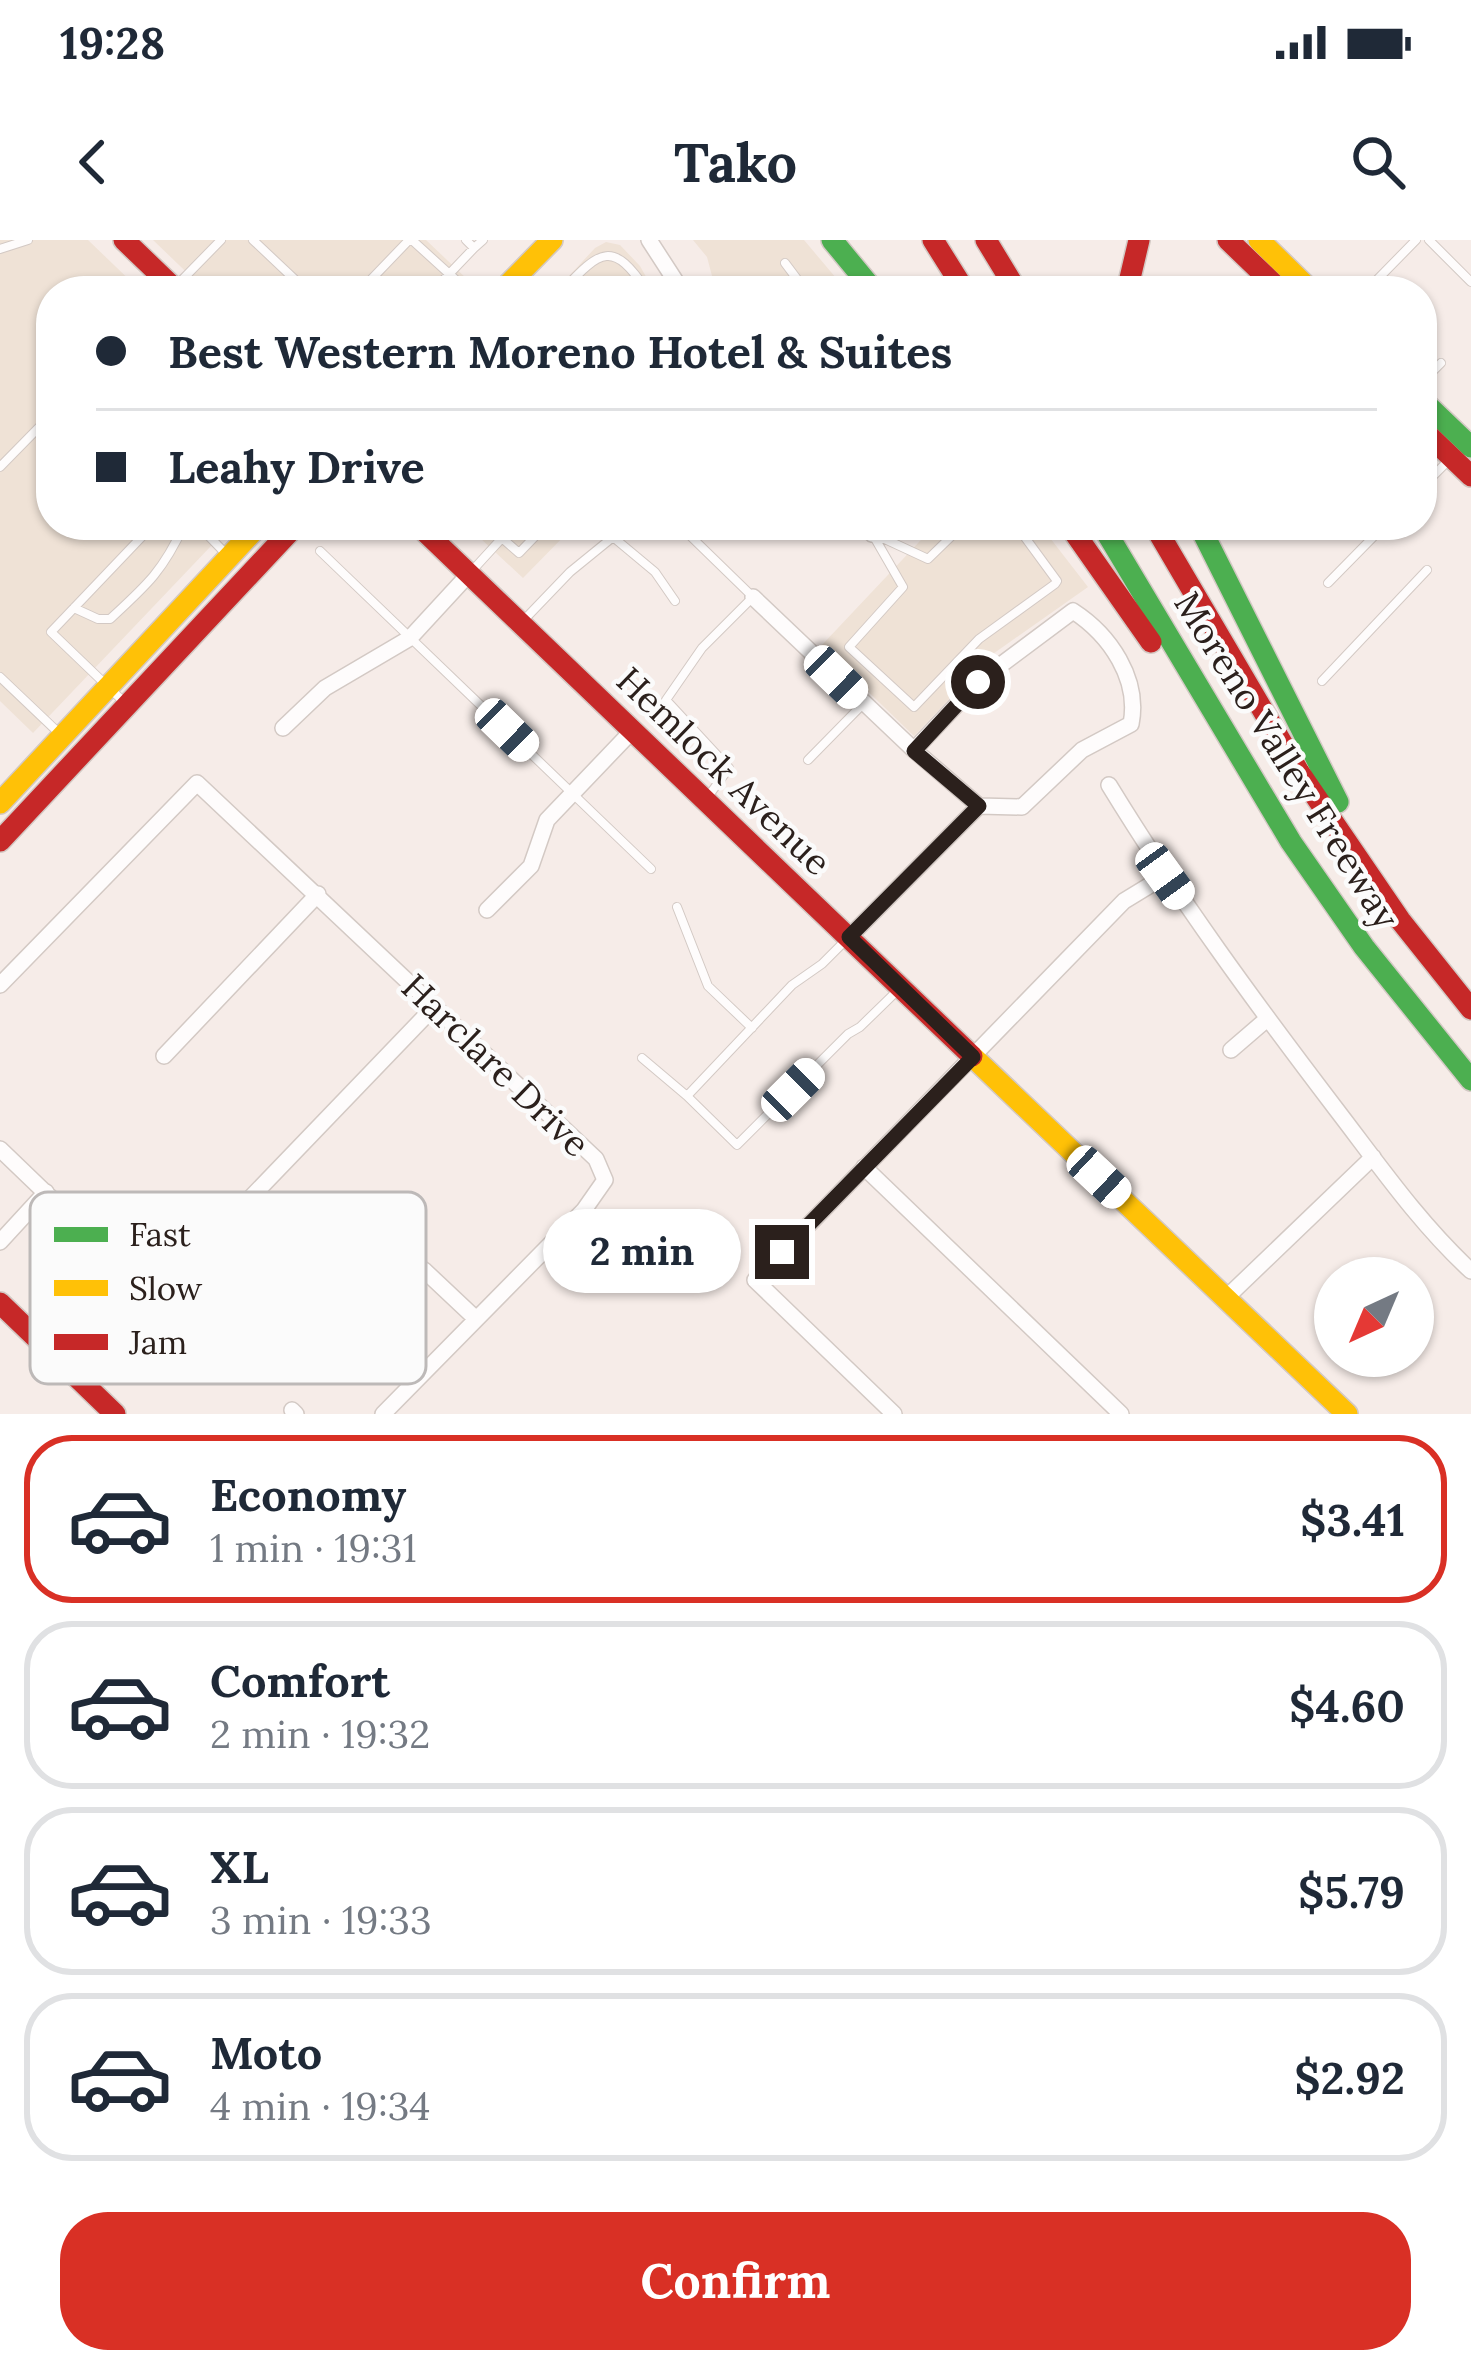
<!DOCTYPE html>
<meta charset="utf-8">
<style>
body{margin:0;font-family:Lora,serif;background:#f2f2f3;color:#1f2937;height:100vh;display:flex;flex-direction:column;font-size:45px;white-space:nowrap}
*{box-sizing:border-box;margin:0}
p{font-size:39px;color:#747a83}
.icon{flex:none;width:66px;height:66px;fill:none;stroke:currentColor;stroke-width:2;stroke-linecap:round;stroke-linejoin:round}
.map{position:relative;height:1174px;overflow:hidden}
.drawer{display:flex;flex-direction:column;background:#fff;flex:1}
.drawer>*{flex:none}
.top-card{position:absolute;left:36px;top:36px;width:1401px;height:264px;border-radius:48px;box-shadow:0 3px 9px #0004;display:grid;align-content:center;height:264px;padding:0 60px;background:#fff}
.needle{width:78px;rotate:224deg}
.buttons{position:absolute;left:1314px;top:1017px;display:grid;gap:24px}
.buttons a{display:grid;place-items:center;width:120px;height:120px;border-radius:50%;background:#fff;box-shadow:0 3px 9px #0004;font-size:60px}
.end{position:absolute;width:54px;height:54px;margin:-27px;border:15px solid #2b201c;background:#fff;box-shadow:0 0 0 6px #fff}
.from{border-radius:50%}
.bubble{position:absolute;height:84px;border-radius:42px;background:#fff;box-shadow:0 3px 9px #0004;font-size:39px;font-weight:700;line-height:84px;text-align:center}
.car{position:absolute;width:36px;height:72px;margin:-36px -18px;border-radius:15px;box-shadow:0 0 9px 3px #0007;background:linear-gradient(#fff 24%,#345 0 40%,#fff 0 76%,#345 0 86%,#fff 0)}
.top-card b{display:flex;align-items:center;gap:42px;height:114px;font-size:45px}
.top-card b+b{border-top:3px solid #e0e1e3}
.top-card i{width:30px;height:30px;background:#1f2937}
ul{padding:21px 0 0;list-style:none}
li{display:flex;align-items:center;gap:36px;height:168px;margin:0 24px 18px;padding:0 36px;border:6px solid #e0e1e3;border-radius:48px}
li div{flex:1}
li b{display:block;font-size:45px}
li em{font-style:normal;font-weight:700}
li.selected{border-color:#d93025}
li>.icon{width:108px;height:108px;stroke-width:1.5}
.primary-button{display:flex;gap:24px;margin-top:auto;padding:24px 60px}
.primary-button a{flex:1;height:138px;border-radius:48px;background:#d93025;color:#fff;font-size:48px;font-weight:700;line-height:138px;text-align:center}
.status{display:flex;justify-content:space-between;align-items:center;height:84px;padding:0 60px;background:#fff;direction:ltr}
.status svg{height:33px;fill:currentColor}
header{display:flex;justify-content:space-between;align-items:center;height:156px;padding:0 60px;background:#fff;font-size:54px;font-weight:700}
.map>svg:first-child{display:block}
.commercial{fill:#efe2d6}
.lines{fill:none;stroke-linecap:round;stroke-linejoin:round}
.lane-casing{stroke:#d3c9c4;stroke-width:10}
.street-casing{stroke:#d3c9c4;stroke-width:18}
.fast-casing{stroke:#d3c9c4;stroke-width:24}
.slow-casing{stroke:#d3c9c4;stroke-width:24}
.jam-casing{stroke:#d3c9c4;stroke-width:24}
.lane{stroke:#fefcfc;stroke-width:8}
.street{stroke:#fefcfc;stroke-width:15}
.fast{stroke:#4caf50;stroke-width:21}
.slow{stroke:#ffc107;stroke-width:21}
.jam{stroke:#c62828;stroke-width:21}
.route{stroke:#2b201c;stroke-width:15}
.labels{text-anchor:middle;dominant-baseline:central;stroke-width:9;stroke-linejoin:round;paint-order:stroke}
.street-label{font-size:36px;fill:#2b201c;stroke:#fbfbfb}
.key{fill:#fbfbfb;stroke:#bdb9b8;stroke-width:3}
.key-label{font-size:33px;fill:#2b201c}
</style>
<div class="status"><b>19:28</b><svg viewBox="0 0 49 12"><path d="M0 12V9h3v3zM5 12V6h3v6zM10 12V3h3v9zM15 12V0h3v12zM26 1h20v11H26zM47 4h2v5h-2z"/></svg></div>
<header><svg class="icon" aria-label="back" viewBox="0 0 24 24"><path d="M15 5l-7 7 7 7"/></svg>Tako<svg class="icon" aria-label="search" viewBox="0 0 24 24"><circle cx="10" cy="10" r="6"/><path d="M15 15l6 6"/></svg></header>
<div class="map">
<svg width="1471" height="1174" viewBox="0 0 1471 1174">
<rect width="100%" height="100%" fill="#f6ece8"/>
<path class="commercial" d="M0 0H88L141 51H51V285H231L33 493 0 461Z
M153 0H426L468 40 458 51H206Z
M693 0H804L847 51H716L707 17Z
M606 2 620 5 640 26 654 51H555L595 8Z
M466 285H575L523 338Z
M935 285H1040L1088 347 990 416 914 496 821 406Z"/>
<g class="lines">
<defs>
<path id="lane" d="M253 0 307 51
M412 0 468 51
M1429 0 1471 42
M474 8 483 0
M0 9 28 0
M785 23 803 47 798 51
M1170 42 1179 51
M176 46 221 0
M360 51 409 0
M433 51 474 8 466 0
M562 51C601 9 613 0 647 51
M1366 51 1416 0
M1422 142 1441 123
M0 227 51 175
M1422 247 1448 221
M198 285 228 316
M679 285 753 357 702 408 666 460 729 528 707 558
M876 293 910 285
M874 294 928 319 963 285
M873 295 903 347 849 407 914 467 979 399 1055 344 1057 341 1016 285
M320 311 651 629
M470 333 502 298 519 313 546 285
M1328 343 1385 285
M74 368 98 379H110C147 345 163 331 184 285
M522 382 570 332 613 297 655 332 675 361
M0 437 60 494
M1322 441 1427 330
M125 463 51 392 153 285
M808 520 863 464
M677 667 708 746 752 788
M848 698 822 724 792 745 687 856 737 905 848 794 860 787 897 751
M642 818 687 856"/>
<path id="street" d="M649 0 682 51
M865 285 872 294
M753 357 914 510 979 566
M283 488 325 448 410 398 469 334
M1109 545C1178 658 1256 764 1336 869 1379 925 1419 983 1471 1031
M487 670 531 626 547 580 634 489
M849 697 979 566 1022 567 1082 510 1131 484C1140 439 1110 395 1073 371L978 442 914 510
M0 745 197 543 596 919 605 940 584 970 383 1174
M1231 810 1267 779
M164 816 318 654
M0 909 130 1034 159 1053 434 767
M864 927 1121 1174
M0 1002 46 952
M424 1030 475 1078
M1226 1058 1373 917
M292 1170 296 1174
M894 1174 755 1040 1124 661 1165 636"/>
<path id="fast" d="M832 0 874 51
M1422 160 1471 207
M1102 285 1291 602 1364 707 1471 840
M1199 285 1338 562"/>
<path id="slow" d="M1259 0 1311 51
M502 51 552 0
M0 563 259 285
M972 816 1347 1174"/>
<path id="jam" d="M124 0 177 51
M933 0 965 51
M986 0 1017 51
M1228 0 1281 51
M1127 51 1139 0
M1422 189 1471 236
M418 285 972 816
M1069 285 1151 402
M1154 285 1299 532 1400 680 1471 769
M0 601 296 285
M0 1063 115 1174"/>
</defs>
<use href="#lane" class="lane-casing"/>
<use href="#street" class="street-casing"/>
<use href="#fast" class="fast-casing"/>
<use href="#slow" class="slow-casing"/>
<use href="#jam" class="jam-casing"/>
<use href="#lane" class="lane"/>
<use href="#street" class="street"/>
<use href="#fast" class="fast"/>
<use href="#slow" class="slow"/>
<use href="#jam" class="jam"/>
</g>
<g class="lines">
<path class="route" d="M782 1012 973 817 849 697 979 566 914 511 978 442"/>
</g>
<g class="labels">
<g class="street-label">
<text transform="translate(1287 520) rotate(58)">Moreno Valley Freeway</text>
<text transform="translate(724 531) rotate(44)">Hemlock Avenue</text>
<text transform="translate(496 825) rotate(44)">Harclare Drive</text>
</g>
</g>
<rect x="30" y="952" width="396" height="192" rx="18" class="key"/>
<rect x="54" y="987" width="54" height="15" fill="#4caf50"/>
<rect x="54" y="1040" width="54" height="16" fill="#ffc107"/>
<rect x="54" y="1094" width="54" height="16" fill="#c62828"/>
<g class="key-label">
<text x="129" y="1006">Fast</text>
<text x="129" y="1060">Slow</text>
<text x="129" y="1114">Jam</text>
</g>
</svg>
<div class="buttons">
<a><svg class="needle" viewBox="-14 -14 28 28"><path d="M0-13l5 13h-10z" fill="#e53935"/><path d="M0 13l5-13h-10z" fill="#747a83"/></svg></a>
</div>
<i class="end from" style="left:978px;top:442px"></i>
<i class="end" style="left:782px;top:1012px"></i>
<div class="bubble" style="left:543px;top:969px;width:198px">2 min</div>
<i class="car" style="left:836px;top:437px;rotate:134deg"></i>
<i class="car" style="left:507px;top:490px;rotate:134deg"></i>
<i class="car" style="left:1165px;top:636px;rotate:144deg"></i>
<i class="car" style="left:793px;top:850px;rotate:45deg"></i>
<i class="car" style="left:1099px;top:937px;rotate:133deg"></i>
<div class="top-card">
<b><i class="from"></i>Best Western Moreno Hotel &amp; Suites</b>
<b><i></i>Leahy Drive</b>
</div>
</div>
<section class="drawer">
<ul>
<li class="selected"><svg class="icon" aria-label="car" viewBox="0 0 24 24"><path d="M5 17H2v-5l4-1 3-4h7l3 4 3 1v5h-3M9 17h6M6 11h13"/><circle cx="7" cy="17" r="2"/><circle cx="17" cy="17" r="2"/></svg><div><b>Economy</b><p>1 min · 19:31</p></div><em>$3.41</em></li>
<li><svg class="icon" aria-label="car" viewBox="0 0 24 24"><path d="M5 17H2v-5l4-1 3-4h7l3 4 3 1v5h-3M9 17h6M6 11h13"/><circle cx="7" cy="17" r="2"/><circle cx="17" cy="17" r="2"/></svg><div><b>Comfort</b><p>2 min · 19:32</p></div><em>$4.60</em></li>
<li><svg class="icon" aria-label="car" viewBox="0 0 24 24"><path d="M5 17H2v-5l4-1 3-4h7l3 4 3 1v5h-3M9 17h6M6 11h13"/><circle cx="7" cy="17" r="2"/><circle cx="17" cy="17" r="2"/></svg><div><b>XL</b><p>3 min · 19:33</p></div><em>$5.79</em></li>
<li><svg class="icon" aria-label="car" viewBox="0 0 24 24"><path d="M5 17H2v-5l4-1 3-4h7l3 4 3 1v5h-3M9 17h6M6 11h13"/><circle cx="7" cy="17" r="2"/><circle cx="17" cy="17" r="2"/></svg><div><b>Moto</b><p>4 min · 19:34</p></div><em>$2.92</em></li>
</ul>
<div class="primary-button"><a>Confirm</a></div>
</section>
